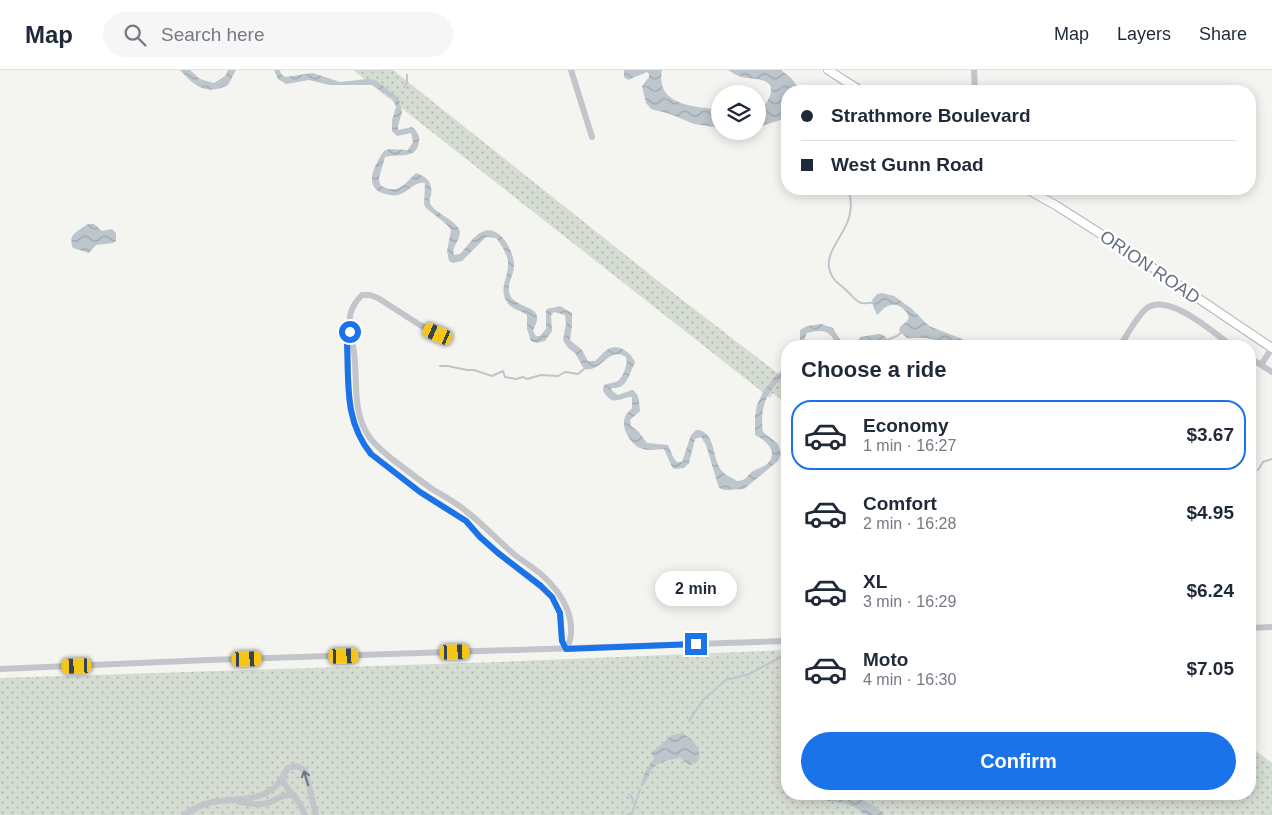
<!DOCTYPE html>
<meta charset="utf-8">
<style>
body{margin:0;font-family:Helvetica,sans-serif;background:#f6f6f7;color:#1f2937;height:100vh;display:flex;flex-direction:column;font-size:19px;white-space:nowrap}
*{box-sizing:border-box;margin:0}
p{font-size:16px;color:#747a83}
.icon{flex:none;width:28px;height:28px;fill:none;stroke:currentColor;stroke-width:2;stroke-linecap:round;stroke-linejoin:round}
.map{position:relative;flex:1;overflow:hidden}
.details{position:absolute;left:781px;top:270px;width:475px;height:460px;display:flex;flex-direction:column;background:#fff;border-radius:20px;box-shadow:0 2px 12px #0003}
.details>*{flex:none}
.hud{position:absolute;left:781px;top:15px;width:475px;height:110px;border-radius:20px;box-shadow:0 2px 12px #0003;display:grid;align-content:center;height:110px;padding:0 20px;background:#fff}
.fabs{position:absolute;left:711px;top:15px;display:grid;gap:10px}
.fabs a{display:grid;place-items:center;width:55px;height:55px;border-radius:50%;background:#fff;box-shadow:0 2px 12px #0003;font-size:25px}
.end{position:absolute;width:22px;height:22px;margin:-11px;border:6px solid #1a73e8;background:#fff;box-shadow:0 0 0 2px #fff}
.from{border-radius:50%}
.bubble{position:absolute;height:35px;border-radius:18px;background:#fff;box-shadow:0 2px 12px #0003;font-size:16px;font-weight:700;line-height:35px;text-align:center}
.car{position:absolute;width:15px;height:30px;margin:-15px -8px;border-radius:6px;box-shadow:0 0 4px 1px #0007;background:linear-gradient(#f5c518 24%,#345 0 40%,#f5c518 0 76%,#345 0 86%,#f5c518 0)}
.hud b{display:flex;align-items:center;gap:18px;height:48px;font-size:19px}
.hud b+b{border-top:1px solid #e0e1e3}
.hud i{width:12px;height:12px;background:#1f2937}
ul{padding:0;list-style:none}
li{display:flex;align-items:center;gap:15px;height:70px;margin:0 10px 8px;padding:0 10px;border:2px solid transparent;border-radius:20px}
li div{flex:1}
li b{display:block;font-size:19px}
li em{font-style:normal;font-weight:700}
li.active{border-color:#1a73e8}
li>.icon{width:45px;height:45px;stroke-width:1.5}
h2{padding:0 20px;font-size:22px;line-height:60px}
.action{display:flex;gap:10px;margin-top:auto;padding:10px 20px}
.action a{flex:1;height:58px;border-radius:30px;background:#1a73e8;color:#fff;font-size:20px;font-weight:700;line-height:58px;text-align:center}
header{display:flex;align-items:center;gap:30px;box-sizing:border-box;height:70px;padding:0 25px;background:#fff;border-bottom:1px solid #e0e1e3}
header strong{font-size:24px}
nav{display:flex;gap:28px;margin-inline-start:auto;font-size:18px}
.search{width:350px;height:45px;background:#f6f6f7;display:flex;align-items:center;gap:12px;box-sizing:border-box;padding:0 18px;border-radius:28px;color:#747a83;font-size:19px}
.map>svg:first-child{display:block}
.grass{fill:url(#grass-dots)}
.water{fill:url(#water-waves)}
.lines{fill:none;stroke-linecap:round;stroke-linejoin:round}
.stream{stroke:#bdc6cc;stroke-width:2}
.major-casing{stroke:#b3b7bb;stroke-width:10}
.minor{stroke:#c2c5c9;stroke-width:6}
.major{stroke:#fff;stroke-width:8}
.oneway{stroke:#697685}
.route{stroke:#1a73e8;stroke-width:6}
.labels{text-anchor:middle;dominant-baseline:central;stroke-width:5;stroke-linejoin:round;paint-order:stroke}
.street-label{font-size:18px;fill:#647281;stroke:#fff}
</style>
<header>
<strong>Map</strong>
<div class="search"><svg class="icon" aria-label="search" viewBox="0 0 24 24"><circle cx="10" cy="10" r="6"/><path d="M15 15l6 6"/></svg>Search here</div>
<nav><a>Map</a><a>Layers</a><a>Share</a></nav>
</header>
<div class="map">
<svg width="1272" height="745" viewBox="0 0 1272 745">
<defs>
<pattern id="grass-dots" width="8" height="8" patternUnits="userSpaceOnUse" patternTransform="scale(1.25)"><rect width="8" height="8" fill="#d5dcd2"/><path d="M2 2h.1M6 6h.1" fill="none" stroke="#b0b7b0" stroke-width="1.8" stroke-linecap="round"/></pattern>
<pattern id="water-waves" width="16" height="10" patternUnits="userSpaceOnUse" patternTransform="scale(1.25)"><rect width="16" height="10" fill="#bdc6cc"/><path d="M0 5q4-4 8 0t8 0" fill="none" stroke="#9da5ab"/></pattern>
</defs>
<rect width="100%" height="100%" fill="#f4f5f1"/>
<path class="grass" d="M353 0H393L672 222 785 309 781 314 787 320V335L773 323 770 328Z
M787 580 788 724H1250V676L1272 693V745H0V608L498 592Z"/>
<path class="water" d="M180 0H190L200 9 214 13 225 6 228 0H236L228 15C207 26 194 16 180 0Z
M274 0H280L281 4 285 7 313 3 340 12 367 9 375 10 395 25 399 30 402 42 398 56V60L412 57C417 61 420 65 419 71 417 91 398 83 385 87L379 108 380 115C398 126 404 114 416 103 427 107 433 112 431 126 430 127 429 131 430 133 433 142 454 149 459 159 463 168 451 176 454 185L460 184C467 177 473 166 482 162 500 153 515 183 514 197 513 208 505 215 511 227 516 234 527 236 534 241 540 248 536 253 533 261L536 266H540L546 259V241L547 239 560 236 572 243V255L570 270 582 280 588 291H595C599 288 603 282 608 279 619 273 632 283 635 293 628 305 628 319 612 318L611 320 618 325 632 320C640 324 639 333 640 341L630 350 631 356 638 361 647 373 668 375 674 389 677 392H682L691 365 696 360C717 360 711 391 723 402 726 406 733 408 737 411 748 410 746 406 753 401 758 398 764 397 768 393 779 381 765 370 755 365V346L757 335 763 322 775 306 787 297V304C768 319 759 336 763 362L778 374 781 384 778 391 744 419 724 420 719 418 706 375 701 367 695 369 689 393 684 398 674 399 672 397 664 379C657 379 650 381 643 379 632 377 620 358 625 347 626 343 630 341 632 338V327C619 327 614 338 603 321L604 315C609 313 616 313 619 310 624 305 628 293 626 287 608 276 602 303 584 299L575 283 568 278 563 270 566 254 565 245 554 242 551 245 552 261 545 271 537 273 531 271 527 259V245C521 240 512 240 507 232 498 219 509 207 508 193 508 185 501 174 496 168L486 167 462 191 453 193 449 191 447 181 451 160 446 154 426 138 424 134 425 113C413 110 406 128 390 125 361 121 373 97 384 81L389 79 408 80 413 72 411 63 397 66 392 61V50L396 37 393 29 372 15H329L309 10 286 14 278 9Z
M624 0H662C655 36 694 36 720 40V58L694 54 670 44 651 39 646 33 642 16 649 7V4L647 2 628 10 624 7Z
M728 0H781L791 8 801 21H788L787 48 758 57V38C764 36 766 34 769 28 779 5 751 11 739 6 735 5 732 2 728 0Z
M88 154H94L102 161 112 159 116 163V171L113 173 96 175 89 183 73 178C67 164 78 161 88 154Z
M882 223 894 226 912 239 929 256 962 269 967 276H941C934 265 919 269 907 268L899 261 900 257 907 251 909 247C905 238 896 231 886 237 882 239 881 242 877 245L873 236 872 230 877 224Z
M821 254 833 258 844 276H837C830 260 823 259 807 263L804 270 805 276H800V260L807 256Z
M878 264C885 264 888 269 890 276H883L882 273C875 270 873 273 866 275 863 277 858 276 854 276L861 267Z
M681 663C694 667 711 692 689 695L679 687C671 691 662 690 655 696 648 702 648 712 641 717L639 728 633 731 627 723 632 725 634 730 639 728C642 711 642 703 654 689L651 683 672 665Z
M818 724C841 724 869 727 885 745H865C854 733 837 732 822 730Z"/>
<g class="lines">
<path class="stream" d="M404 17 407 13V5
M848 119C852 130 852 141 847 153 840 171 819 189 834 209 837 213 842 216 846 220 858 231 857 236 875 232
M887 270 897 266 902 262
M440 296H448L467 300H474L492 306 503 301 505 307 516 309 523 307 527 309 541 305 558 306 565 302 578 304 584 299
M1258 400 1263 392 1272 389
M689 651 703 630 726 610 749 604 781 587 788 586
M627 745 632 743 640 720"/>
<defs>
<path id="major" d="M828 0 861 21
M1027 119 1057 136 1140 189 1272 278"/>
</defs>
<use href="#major" class="major-casing"/>
<path class="minor" d="M571 0 592 67
M974 0 975 21
M349 262C362 295 348 334 368 365 374 375 384 382 392 389 405 399 418 409 432 419 444 426 457 433 467 442 484 455 498 471 515 485 524 492 534 498 542 505 563 524 579 551 567 579L562 571 560 543 552 527 541 517 498 483 480 467 466 451 420 422 371 384C344 351 349 313 347 273Z
M349 262C349 246 350 237 362 225H370L378 228 420 255 438 264
M1120 276C1128 264 1136 247 1147 238 1169 222 1215 264 1232 276
M1250 288 1272 302
M1261 295 1272 278
M1250 558 1272 557
M0 599 208 590 788 571
M283 708 285 715 300 734 305 745
M239 732C250 734 260 736 271 732 279 728 284 724 294 725
M184 745C193 739 203 734 213 732 234 728 261 732 277 715 282 710 284 704 288 698L297 696 304 700 306 704 316 745"/>
<use href="#major" class="major"/>
</g>
<defs><path id="oneway-shaft" d="M-6 0H5M1.5-3L5.5 0L1.5 3" fill="none" stroke-width="1.6" stroke-linecap="round" stroke-linejoin="round" transform="scale(1.25)"/></defs>
<use class="oneway" href="#oneway-shaft" transform="translate(306 708) rotate(-107)"/>
<g class="lines">
<path class="route" d="M350 262 347 273C349 313 344 351 371 384L420 422 466 451 480 467 498 483 541 516 552 527 560 543 562 571 566 579 696 574"/>
</g>
<g class="labels">
<g class="street-label">
<text transform="translate(1150 197) rotate(34)">ORION ROAD</text>
</g>
</g>
</svg>
<div class="fabs">
<a><svg class="icon" aria-label="layers" viewBox="0 0 24 24"><path d="M12 4l9 5-9 5-9-5zM3 14l9 5 9-5"/></svg></a>
</div>
<i class="end from" style="left:350px;top:262px"></i>
<i class="end" style="left:696px;top:574px"></i>
<div class="bubble" style="left:655px;top:501px;width:82px">2 min</div>
<i class="car" style="left:438px;top:264px;rotate:293deg"></i>
<i class="car" style="left:455px;top:582px;rotate:88deg"></i>
<i class="car" style="left:344px;top:586px;rotate:88deg"></i>
<i class="car" style="left:247px;top:589px;rotate:88deg"></i>
<i class="car" style="left:77px;top:596px;rotate:268deg"></i>
<div class="hud">
<b><i class="from"></i>Strathmore Boulevard</b>
<b><i></i>West Gunn Road</b>
</div>
<section class="details">
<h2>Choose a ride</h2>
<ul>
<li class="active"><svg class="icon" aria-label="car" viewBox="0 0 24 24"><path d="M5 17H2v-5l4-1 3-4h7l3 4 3 1v5h-3M9 17h6M6 11h13"/><circle cx="7" cy="17" r="2"/><circle cx="17" cy="17" r="2"/></svg><div><b>Economy</b><p>1 min · 16:27</p></div><em>$3.67</em></li>
<li><svg class="icon" aria-label="car" viewBox="0 0 24 24"><path d="M5 17H2v-5l4-1 3-4h7l3 4 3 1v5h-3M9 17h6M6 11h13"/><circle cx="7" cy="17" r="2"/><circle cx="17" cy="17" r="2"/></svg><div><b>Comfort</b><p>2 min · 16:28</p></div><em>$4.95</em></li>
<li><svg class="icon" aria-label="car" viewBox="0 0 24 24"><path d="M5 17H2v-5l4-1 3-4h7l3 4 3 1v5h-3M9 17h6M6 11h13"/><circle cx="7" cy="17" r="2"/><circle cx="17" cy="17" r="2"/></svg><div><b>XL</b><p>3 min · 16:29</p></div><em>$6.24</em></li>
<li><svg class="icon" aria-label="car" viewBox="0 0 24 24"><path d="M5 17H2v-5l4-1 3-4h7l3 4 3 1v5h-3M9 17h6M6 11h13"/><circle cx="7" cy="17" r="2"/><circle cx="17" cy="17" r="2"/></svg><div><b>Moto</b><p>4 min · 16:30</p></div><em>$7.05</em></li>
</ul>
<div class="action"><a>Confirm</a></div>
</section>
</div>
